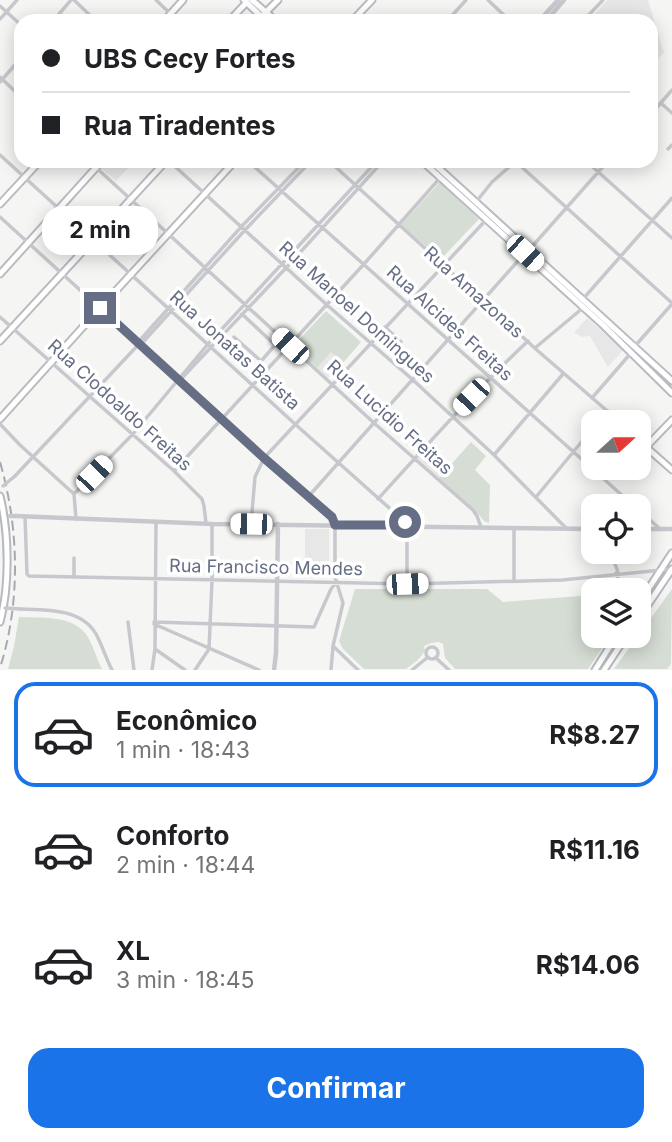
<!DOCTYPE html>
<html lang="pt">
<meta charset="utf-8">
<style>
body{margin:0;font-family:Inter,sans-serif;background:#f6f6f6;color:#202124;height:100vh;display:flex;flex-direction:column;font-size:26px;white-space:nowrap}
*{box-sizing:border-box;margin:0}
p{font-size:23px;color:#757577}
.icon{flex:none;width:38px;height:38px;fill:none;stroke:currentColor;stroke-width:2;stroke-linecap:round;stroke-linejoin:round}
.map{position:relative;height:670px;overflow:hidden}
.details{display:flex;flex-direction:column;background:#fff;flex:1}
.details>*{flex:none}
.banner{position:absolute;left:14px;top:14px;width:644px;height:154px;border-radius:21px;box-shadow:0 4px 18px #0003;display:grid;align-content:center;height:154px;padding:0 28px;background:#fff}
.needle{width:46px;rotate:69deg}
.buttons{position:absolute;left:581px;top:410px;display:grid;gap:14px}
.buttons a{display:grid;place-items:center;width:70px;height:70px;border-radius:14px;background:#fff;box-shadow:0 4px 18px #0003;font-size:35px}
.end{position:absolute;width:32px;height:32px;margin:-16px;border:9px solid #656e84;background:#fff;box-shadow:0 0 0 4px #fff}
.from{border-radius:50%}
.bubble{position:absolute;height:49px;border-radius:21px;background:#fff;box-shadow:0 4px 18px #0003;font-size:23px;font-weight:700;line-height:49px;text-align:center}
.car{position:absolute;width:21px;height:42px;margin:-21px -10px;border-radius:9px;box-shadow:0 0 5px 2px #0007;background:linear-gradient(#fff 24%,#345 0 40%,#fff 0 76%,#345 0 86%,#fff 0)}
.banner b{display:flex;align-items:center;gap:24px;height:66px;font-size:26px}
.banner b+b{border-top:2px solid #e0e0e0}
.banner i{width:18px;height:18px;background:#202124}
ul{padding:12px 0 0;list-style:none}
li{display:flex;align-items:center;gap:21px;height:105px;margin:0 14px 10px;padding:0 14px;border:4px solid transparent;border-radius:21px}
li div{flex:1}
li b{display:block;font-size:26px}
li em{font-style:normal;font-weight:700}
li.active{border-color:#1a73e8}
li>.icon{width:63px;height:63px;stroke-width:1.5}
.action{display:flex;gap:14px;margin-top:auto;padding:14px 28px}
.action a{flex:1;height:80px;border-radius:21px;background:#1a73e8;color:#fff;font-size:28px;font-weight:700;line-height:80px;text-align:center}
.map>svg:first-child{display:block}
.built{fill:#e6e7e6}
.green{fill:#d5ddd4}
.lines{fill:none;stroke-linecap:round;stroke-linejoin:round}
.secondary-casing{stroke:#b9bbc1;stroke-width:9}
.primary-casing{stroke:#b7b9bf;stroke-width:9}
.minor{stroke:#c7c8cd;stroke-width:3.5}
.tertiary{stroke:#c7c8cd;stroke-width:4.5}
.secondary{stroke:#fff;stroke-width:5}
.primary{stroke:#fff;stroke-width:5}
.rail{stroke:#a6a9b1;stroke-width:2;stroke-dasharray:10 5;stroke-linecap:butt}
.minor-bridge{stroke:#c7c8cd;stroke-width:3.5}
.tertiary-bridge{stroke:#c7c8cd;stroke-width:4.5}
.route{stroke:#656e84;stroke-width:9}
.labels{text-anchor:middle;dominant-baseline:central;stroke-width:7;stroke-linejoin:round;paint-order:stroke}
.street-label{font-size:18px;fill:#656e84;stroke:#fff}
</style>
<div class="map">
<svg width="672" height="670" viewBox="0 0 672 670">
<rect width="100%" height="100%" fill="#f5f6f3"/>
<path class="built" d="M607 0H648L664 53 651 64V21H589Z
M105 161H130L133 163 116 181 100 167Z
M587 318 623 350 608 367 590 336 583 337 574 333Z
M331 352 343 363 328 378 317 368Z
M428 445 450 466 439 478 417 458Z
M305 529H329V578H305Z"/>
<path class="green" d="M440 182 479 219 441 259 401 225Z
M326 311 361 342 343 363 331 352 317 368 293 346Z
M471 442 486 456 475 470 490 485 489 523 484 521 480 516 439 478Z
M355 589H487L503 602 593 595V635H611L588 669H455L445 658 443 644 439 642 431 643 424 646 425 651 418 660 406 669H364L343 649 339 641Z
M672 589 671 664 667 669H614Z
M19 617C39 618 71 615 85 633 93 643 96 658 102 669H8L14 646Z"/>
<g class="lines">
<defs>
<path id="secondary" d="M244 0 266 21
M252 0 276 21
M164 21 183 0
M229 21 247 2
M245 21 262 16 278 0
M352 21 372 0
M422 161 604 326 672 393
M431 161 672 381
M0 204 40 161
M0 274 102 161
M0 341 166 161
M0 419 100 308 235 161
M672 420 646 447 672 470"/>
<path id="primary" d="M0 496C9 533 10 585 0 622
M639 603 672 553
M639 618 672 569
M595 670 617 635
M604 670 627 635"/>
</defs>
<use href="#secondary" class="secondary-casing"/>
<use href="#primary" class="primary-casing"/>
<path class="minor" d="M74 0 96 21
M156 0 178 21
M488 0 510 21
M0 6 21 25
M0 19 17 0
M53 21 71 0
M447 21 466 0
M583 21 603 0
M0 77 21 97
M0 82 21 58
M661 103 672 113
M651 114 672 90
M668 149 672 145
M0 155 295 424 405 522 407 525V584
M89 161 374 423 473 510 477 516 481 527
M169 161 327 305 413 380 494 455 566 528
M248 161 634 506
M329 161 538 351 620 422
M515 161 672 303
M586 161 672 238
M476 202 492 182 516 161
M0 217 264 458 332 517 335 525V577L343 603 333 646 331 670
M529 250 608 161
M583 299 672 198
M242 314 275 345 250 374
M0 317 174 471 202 499 204 506 206 523
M385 327 401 342
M234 337 261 361
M141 343 144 341 245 230 311 161
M635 346 672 304
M535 348 584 307
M181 379 286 268 383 161
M592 398 631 353
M598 422 608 411
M0 424 20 445 74 494
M639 440 646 447
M494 455 563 374
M174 471 364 264 440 178
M15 476 139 344 141 339 241 227 305 161
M308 497 525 253
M536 497 593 428
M378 499C427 445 475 391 528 341
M639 510 660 529
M25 516 27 574 29 576 407 584 562 580 672 569
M76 519 74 494 133 434 208 344 377 161
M251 524 255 477 264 458 486 220
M514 528V581
M610 551 618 572
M74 558V577
M616 573 623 590
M20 609C46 610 81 608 96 634 102 645 106 658 112 670
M128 622 134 670
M154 622 314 627 331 589 336 583
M154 624 259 670
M333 646 358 670
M426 653a6 6 0 1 1 12 0a6 6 0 1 1-12 0Z
M155 649 185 670
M436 658 449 670
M152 670 155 649 156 522
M195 670 209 649 212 580V524
M412 670 428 657"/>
<path class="tertiary" d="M539 21 558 0
M546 21 564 0
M16 516 212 524 593 529
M639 529H672
M274 670 276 653 278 524"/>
<use href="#secondary" class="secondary"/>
<use href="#primary" class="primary"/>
<path class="rail" d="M0 462C19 528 21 601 0 668"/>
<path class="minor-bridge" d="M3 486 15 476
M5 608 20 609"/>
<path class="tertiary-bridge" d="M10 516H16"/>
</g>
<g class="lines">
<path class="route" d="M100 308 264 458 332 517 335 525H407L405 522"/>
</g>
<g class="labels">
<g class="street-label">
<text transform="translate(474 292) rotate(42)">Rua Amazonas</text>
<text transform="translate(357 312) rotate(42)">Rua Manoel Domingues</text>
<text transform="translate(450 323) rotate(42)">Rua Alcides Freitas</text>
<text transform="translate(235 350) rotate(42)">Rua Jonatas Batista</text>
<text transform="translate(120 405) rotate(42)">Rua Clodoaldo Freitas</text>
<text transform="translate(390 417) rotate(42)">Rua Lucidio Freitas</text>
<text transform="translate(266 567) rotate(1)">Rua Francisco Mendes</text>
</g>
</g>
</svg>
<div class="buttons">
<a><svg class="needle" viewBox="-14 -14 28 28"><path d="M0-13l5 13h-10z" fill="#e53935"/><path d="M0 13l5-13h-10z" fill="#757577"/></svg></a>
<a><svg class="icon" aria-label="locate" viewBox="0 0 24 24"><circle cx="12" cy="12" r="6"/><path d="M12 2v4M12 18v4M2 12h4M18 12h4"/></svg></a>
<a><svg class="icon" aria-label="layers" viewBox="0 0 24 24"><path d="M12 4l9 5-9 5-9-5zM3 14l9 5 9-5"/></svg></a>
</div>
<i class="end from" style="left:405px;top:522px"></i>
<i class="end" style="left:100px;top:308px"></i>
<div class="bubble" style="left:42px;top:206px;width:116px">2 min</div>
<i class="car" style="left:525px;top:253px;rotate:133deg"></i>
<i class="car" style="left:290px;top:346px;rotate:313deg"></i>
<i class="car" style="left:471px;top:397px;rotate:224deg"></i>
<i class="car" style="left:94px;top:474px;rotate:44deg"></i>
<i class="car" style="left:251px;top:524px;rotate:271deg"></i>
<i class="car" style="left:407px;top:584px;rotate:88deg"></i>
<div class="banner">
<b><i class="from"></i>UBS Cecy Fortes</b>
<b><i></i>Rua Tiradentes</b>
</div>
</div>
<section class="details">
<ul>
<li class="active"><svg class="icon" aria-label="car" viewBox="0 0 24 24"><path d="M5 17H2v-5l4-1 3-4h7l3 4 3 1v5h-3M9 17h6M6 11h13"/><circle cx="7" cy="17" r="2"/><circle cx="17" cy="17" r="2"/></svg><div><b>Econômico</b><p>1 min · 18:43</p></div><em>R$8.27</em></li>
<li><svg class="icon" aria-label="car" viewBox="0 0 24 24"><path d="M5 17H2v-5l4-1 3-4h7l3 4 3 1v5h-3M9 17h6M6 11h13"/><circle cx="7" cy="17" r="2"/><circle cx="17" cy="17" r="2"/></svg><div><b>Conforto</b><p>2 min · 18:44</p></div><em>R$11.16</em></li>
<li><svg class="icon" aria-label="car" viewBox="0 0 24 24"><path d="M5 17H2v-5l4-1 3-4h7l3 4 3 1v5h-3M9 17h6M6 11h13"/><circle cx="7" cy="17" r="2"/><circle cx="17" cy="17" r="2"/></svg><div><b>XL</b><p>3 min · 18:45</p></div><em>R$14.06</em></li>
</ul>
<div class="action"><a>Confirmar</a></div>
</section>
